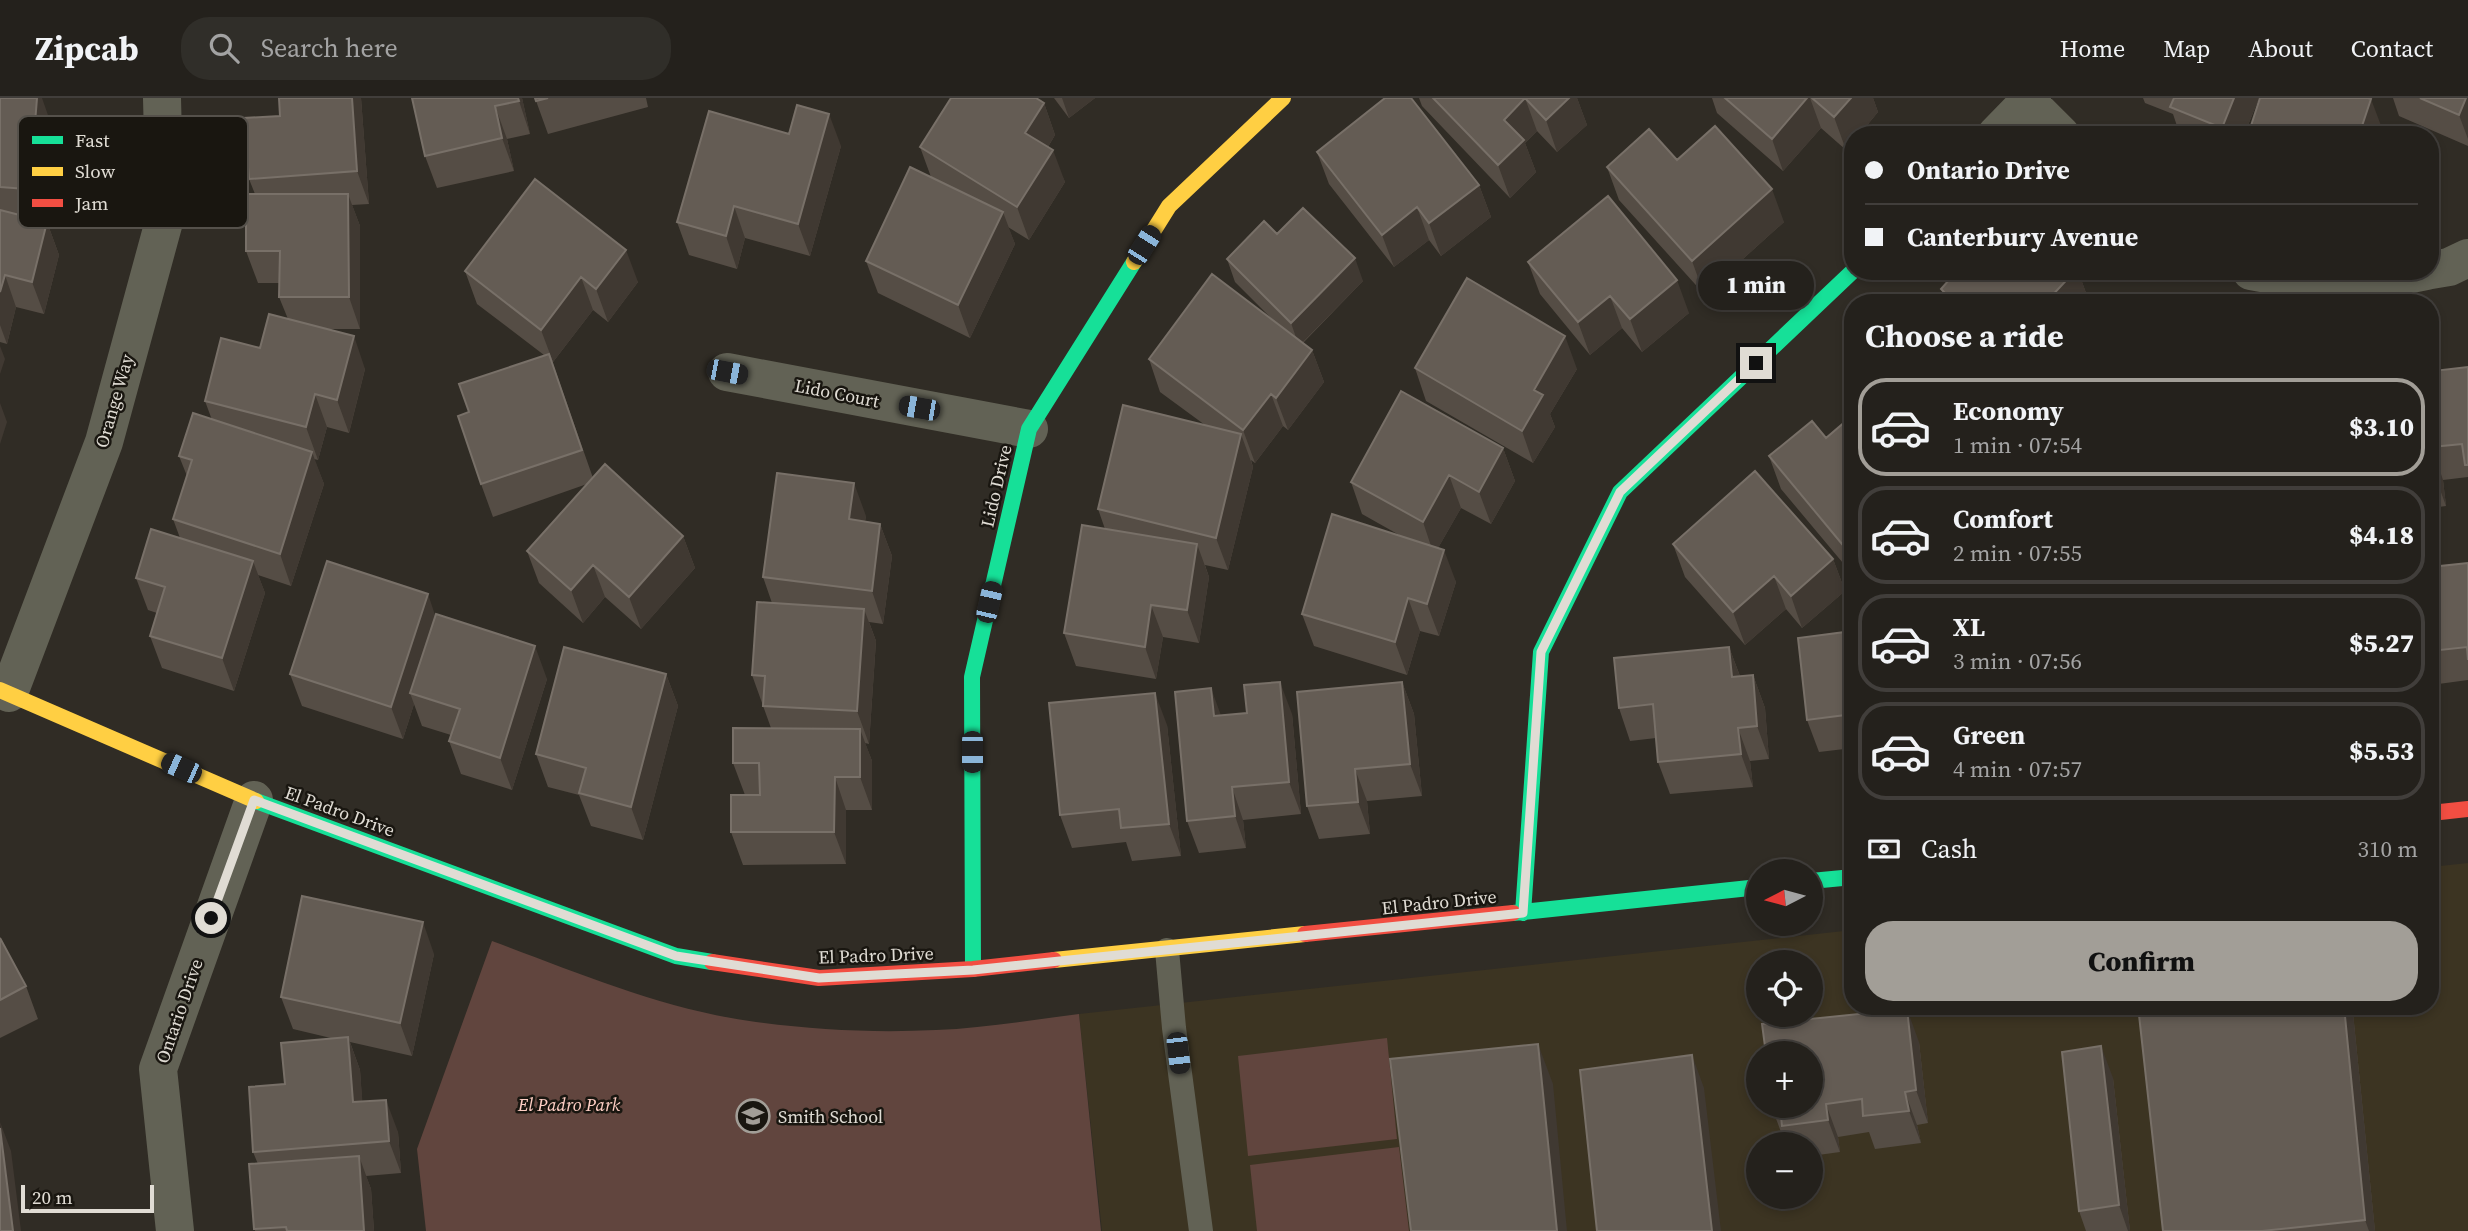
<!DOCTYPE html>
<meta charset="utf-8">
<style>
body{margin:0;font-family:"Source Serif 4",serif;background:#302e29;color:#f1f3f6;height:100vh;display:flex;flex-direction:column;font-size:26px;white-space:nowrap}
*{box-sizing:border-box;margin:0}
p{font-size:23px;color:#a3a3a3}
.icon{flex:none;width:38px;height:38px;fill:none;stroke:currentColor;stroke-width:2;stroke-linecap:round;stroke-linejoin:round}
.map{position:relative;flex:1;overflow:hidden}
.sheet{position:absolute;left:1844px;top:196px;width:595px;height:721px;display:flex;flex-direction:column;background:#24211c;border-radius:28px;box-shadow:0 4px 10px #0003,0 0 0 2px #413e3b}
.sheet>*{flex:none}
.hud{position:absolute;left:1844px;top:28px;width:595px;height:154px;border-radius:28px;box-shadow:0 4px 10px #0003,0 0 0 2px #413e3b;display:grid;align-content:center;height:154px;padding:0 21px;background:#24211c}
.needle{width:46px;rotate:264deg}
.buttons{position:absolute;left:1746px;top:761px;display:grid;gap:14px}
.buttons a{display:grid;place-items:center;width:77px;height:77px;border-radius:50%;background:#24211c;box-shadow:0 4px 10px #0003,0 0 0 2px #413e3b;font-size:35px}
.scale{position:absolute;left:21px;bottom:18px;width:133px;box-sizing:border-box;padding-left:7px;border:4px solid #e0dcd4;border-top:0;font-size:19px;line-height:24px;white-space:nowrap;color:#e0dcd4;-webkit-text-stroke:5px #191610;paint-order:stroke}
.end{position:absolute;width:32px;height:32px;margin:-16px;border:9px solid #e0dcd4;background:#111;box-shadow:0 0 0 4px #111}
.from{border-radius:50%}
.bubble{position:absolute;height:49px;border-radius:24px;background:#24211c;box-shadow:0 4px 10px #0003,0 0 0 2px #413e3b;font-size:23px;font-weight:800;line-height:49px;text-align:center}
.car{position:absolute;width:21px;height:42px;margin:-21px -10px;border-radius:9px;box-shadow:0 0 5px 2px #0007;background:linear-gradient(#222 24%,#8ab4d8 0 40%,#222 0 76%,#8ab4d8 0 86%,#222 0)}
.hud b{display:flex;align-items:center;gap:24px;height:66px;font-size:26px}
.hud b+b{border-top:2px solid #413e3b}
.hud i{width:18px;height:18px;background:#f1f3f6}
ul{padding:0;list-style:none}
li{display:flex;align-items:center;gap:21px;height:98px;margin:0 14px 10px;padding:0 7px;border:4px solid #413e3b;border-radius:28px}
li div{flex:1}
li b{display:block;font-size:26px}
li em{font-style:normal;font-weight:800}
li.selected{border-color:#a29e97}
li>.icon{width:63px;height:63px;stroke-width:1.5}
h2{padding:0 21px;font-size:32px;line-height:84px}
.pay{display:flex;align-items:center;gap:18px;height:77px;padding:0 21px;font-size:26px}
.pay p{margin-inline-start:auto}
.cta{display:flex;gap:14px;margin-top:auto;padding:14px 21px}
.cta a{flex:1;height:80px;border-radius:28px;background:#a29e97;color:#111;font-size:28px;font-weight:800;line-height:80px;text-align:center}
header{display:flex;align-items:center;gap:42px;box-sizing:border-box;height:98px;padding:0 35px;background:#24211c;border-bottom:2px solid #413e3b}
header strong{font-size:33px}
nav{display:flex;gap:38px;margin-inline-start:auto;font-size:24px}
.search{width:490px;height:63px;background:#302e29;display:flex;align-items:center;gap:18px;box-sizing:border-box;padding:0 24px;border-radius:28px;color:#a3a3a3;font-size:26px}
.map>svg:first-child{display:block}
.built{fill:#3c3422;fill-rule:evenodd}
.park{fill:#61453e}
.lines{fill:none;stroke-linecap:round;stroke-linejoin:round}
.lane{stroke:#626255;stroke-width:24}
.street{stroke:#626255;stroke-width:38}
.fast{stroke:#16e098;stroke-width:16}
.slow{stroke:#ffcf43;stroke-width:16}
.jam{stroke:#f24e42;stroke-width:16}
.wall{fill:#554d45}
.shaded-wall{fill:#403932}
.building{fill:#645c54;stroke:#787068;stroke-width:2}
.route{stroke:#e0dcd4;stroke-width:9}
.labels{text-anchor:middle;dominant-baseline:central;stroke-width:5;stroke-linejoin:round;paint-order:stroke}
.street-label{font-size:18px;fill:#e0dcd4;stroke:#191610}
.park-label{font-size:18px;font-style:italic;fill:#ffcfc5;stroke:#191610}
.poi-label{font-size:18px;fill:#e0dcd4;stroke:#191610;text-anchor:start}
.key{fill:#191610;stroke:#55514b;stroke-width:2}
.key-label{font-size:19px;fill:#e0dcd4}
</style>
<header>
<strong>Zipcab</strong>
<div class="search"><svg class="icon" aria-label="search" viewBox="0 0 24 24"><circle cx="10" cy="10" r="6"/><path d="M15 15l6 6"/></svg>Search here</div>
<nav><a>Home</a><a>Map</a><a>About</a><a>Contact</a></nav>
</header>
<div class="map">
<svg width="2468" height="1133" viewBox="0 0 2468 1133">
<rect width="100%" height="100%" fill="#302c25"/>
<path class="built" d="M2468 765V1133H1102L1079 916 1853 832V908H2431V769ZM1759 864H1811V917H1759ZM1759 956H1811V1008H1759ZM1759 1046H1811V1099H1759Z"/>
<path class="park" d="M492 843C578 875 665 912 756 924 815 932 876 935 936 932 984 930 1031 922 1079 916L1101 1133H426L417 1051Z
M1387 940 1397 1041 1248 1058 1238 958Z
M1399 1049 1409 1133H1257L1250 1067Z"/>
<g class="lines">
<path class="lane" d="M1167 852 1174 930 1201 1133"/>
<path class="street" d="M2029 5 2061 37
M1996 37 2032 0
M2431 172 2449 169 2468 160
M2251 173 2343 190 2427 173
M727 274 1029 331
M9 595 104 344 165 120 162 0
M175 1133 158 971 254 702"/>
<path class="fast" d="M256 703 676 858 712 864
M1811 783 1853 779
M1513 815 1759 789
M1523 815 1541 554 1620 394 1853 173
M973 871 972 579 1029 331 1134 164"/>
<path class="slow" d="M1134 164 1169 108 1283 0
M0 592 256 703
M1054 862 1305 836"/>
<path class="jam" d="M2431 715 2468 711
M1305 836 1513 815
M712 864 819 880 973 871 1054 862"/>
</g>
<path class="wall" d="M0 0 49 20 48 39H56L68 72 63 126 47 124 59 157 44 216 16 209 7 246 0 244Z
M361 0 369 106 352 107 360 128V231H326L365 271 349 335 327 329 318 362 314 361 324 386 291 488 258 477 265 495 234 593 162 570 150 538 157 515 148 512 136 480 180 440 173 421 187 378 179 358 212 322 205 303 260 250 288 221 279 199V185H258L246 153 255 96 249 81 280 18Z
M412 0H522L530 36 507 41 514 73 437 90 425 58Z
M535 0H646L648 9 548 36Z
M1054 0H1095L1069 20Z
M1419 0H1577L1587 27 1557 54 1537 33 1525 45 1536 74 1510 100 1422 8Z
M1712 0H1873L1878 14 1859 37H1853L1846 52 1821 30 1783 73 1717 15Z
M2143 0H2259L2244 37H2180L2173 16 2145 5Z
M2393 0H2468V48L2399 18Z
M1044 5 1055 37 1048 49 1065 84 1029 142 1008 129 1015 146 970 240 878 195 866 163 931 79 920 49Z
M789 36 841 48 810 158 745 140 737 171 689 157 677 124Z
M1317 54 1479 87 1491 119 1441 158 1429 142 1394 169 1329 86Z
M1677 62 1784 124 1704 196 1619 102 1607 69Z
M535 81 638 184 608 224 593 212 553 264 552 263 593 380 683 438 695 470 641 531 605 499 583 525 539 485 527 453 587 386 493 419 481 386 469 314 544 257 477 206 465 173Z
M1277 136 1363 183 1303 245 1312 252 1324 284 1288 332 1283 328 1255 365 1251 362 1253 369 1228 472 1205 467 1209 479 1199 545 1163 539 1156 581 1076 568 1064 535 1105 431 1098 411 1205 327 1160 294 1149 261 1275 224 1235 184 1227 161Z
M1528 164 1689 215 1642 254 1622 230 1590 257 1540 196Z
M1957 173H2078L2089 203 2088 205H1946L1941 191Z
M2431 248 2440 272 2468 269V379L2443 382 2446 408 2431 410Z
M1415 270 1577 271 1550 316 1555 329 1533 365 1426 303Z
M1853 317V477L1781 391 1769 358 1826 340Z
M1503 350 1515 383 1491 426 1461 410 1438 450 1456 484 1439 538 1420 533 1407 577 1314 548 1302 516 1401 438 1362 416 1351 384Z
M866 418 865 423 880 426 892 458 883 526 869 524 876 543 869 646 865 645 872 663V712H846V766L743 767 731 734 745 697 733 665 771 630 752 577 772 505 763 479Z
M1673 446 1833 461 1845 493 1802 530 1786 511 1745 547 1685 479Z
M2468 465V582L2431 587V469Z
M435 517 547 581 512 692 461 676 449 643 451 637 422 628 414 606 403 641 302 608 290 576Z
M1853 533V650L1819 654 1807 622Z
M1729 549 1740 578 1753 577 1765 610 1769 661 1750 663 1753 689 1670 696 1658 664 1656 640 1630 643 1619 610Z
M666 576 678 608 643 742 591 728 579 697 548 689 536 656Z
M1402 584 1414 616 1422 698 1367 703 1370 736 1319 741 1307 708Z
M1292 616 1301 716 1243 722 1246 750 1199 755 1187 723 1221 618Z
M1167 627 1181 758 1132 763 1126 744 1072 750 1060 717Z
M0 840 26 888 38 921 0 940Z
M434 856 412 958 350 944 360 972 362 1003 398 1034 401 1075 366 1078 371 1091 374 1133H255L258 1066 253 1054 285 986 335 941 293 931 281 899Z
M2353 915 2375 1133H2163Z
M1919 944 1928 1025 1917 1027 1921 1045 1875 1051 1869 1034 1838 1039 1840 1054 1811 1058V1046H1788L1787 1042H1784L1772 1010Z
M2113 980 2130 1133H2086L2079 1113Z"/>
<path class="shaded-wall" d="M37 0H42L49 20 46 70 34 38Z
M352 0H361L369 106 357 73Z
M518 0H522L530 36Z
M1062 0H1095L1069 20Z
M1525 0 1537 33 1525 45 1536 74 1510 100 1498 67 1504 22Z
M1569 0H1577L1587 27 1557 54 1546 22Z
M1807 0H1810L1821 30 1783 73 1772 41Z
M1851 0H1873L1878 14 1859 37H1853V43L1846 52 1834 19Z
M2234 0H2259L2244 37H2225L2222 30Z
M2466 0H2468V41L2459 17Z
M2371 1 2383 33 2382 37H2359Z
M1044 5 1055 37 1037 67 1025 35Z
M495 8 507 41 514 73 502 40Z
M829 16 841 48 810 158 798 126Z
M56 39 68 72 63 126 52 93Z
M1053 52 1065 84 1029 142 1017 109Z
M1479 87 1491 119 1441 158 1429 125Z
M1772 91 1784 124 1704 196 1692 163Z
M348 96 360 128V231L349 199Z
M734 108 745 140 737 171 726 138Z
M1417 109 1429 142 1394 169 1382 137Z
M1003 114 1015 146 970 240 958 207Z
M47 124 59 157 44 216 32 184Z
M626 152 638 184 608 224 596 191Z
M1355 160 1363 183 1299 248 1291 225Z
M2075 173H2078L2089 203 2088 205H2048L2047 203Z
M5 177 16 209 7 246 0 227V194Z
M581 179 593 212 553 264 541 232Z
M1677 182 1689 215 1642 254 1630 221Z
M1610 198 1622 230 1590 257 1578 224Z
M354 238 365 271 349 335 337 302Z
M1565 238 1577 271 1550 316 1555 329 1533 365 1522 333 1534 292Z
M0 248 5 261 0 276Z
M2431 248 2442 280 2434 273Z
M1312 252 1324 284 1288 332 1276 300Z
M315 296 327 329 318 362 306 329Z
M1271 296 1283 328 1255 365 1243 332Z
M0 305 7 324 0 346Z
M1241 336 1253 369 1228 472 1216 440Z
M2432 349 2443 382 2446 408 2434 375Z
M1503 350 1515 383 1491 426 1479 394Z
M312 354 324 386 291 488 280 456Z
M1449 377 1461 410 1434 457 1423 424Z
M854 385 866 418 861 454 849 421Z
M880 426 892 458 883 526 872 493Z
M1853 437V475L1842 446Z
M683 438 695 470 641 531 629 499Z
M1197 446 1209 479 1199 545 1187 512Z
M1444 452 1456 484 1439 538 1427 506Z
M1833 461 1845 493 1802 530 1791 498Z
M253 463 265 495 234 593 222 560Z
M593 467 605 499 583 525 571 492Z
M1774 478 1786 511 1745 547 1733 514Z
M428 496 439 529 410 595 414 606 403 641 391 609Z
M1408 500 1420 533 1407 577 1395 544Z
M1151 507 1163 539 1156 581 1145 549Z
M864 511 876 543 869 646 857 613Z
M535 548 547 581 512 692 500 660Z
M1729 549 1741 581 1732 579Z
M666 576 678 608 643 742 631 709Z
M1753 577 1765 610 1769 661 1757 628Z
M1280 584 1292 616 1301 716 1289 684Z
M1402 584 1414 616 1422 698 1410 666Z
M1211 590 1223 623 1214 618Z
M1155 595 1167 627 1181 758 1169 726Z
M1738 630 1750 663 1753 689 1741 656Z
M860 631 872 663V712L860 679Z
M1355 671 1367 703 1370 736 1358 704Z
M835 679 846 712V766L834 734Z
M1232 689 1243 722 1246 750 1235 718Z
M423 824 434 856 412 958 400 925Z
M2344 908H2351L2353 915 2375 1133H2369L2365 1122Z
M1907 911 1919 944 1928 1025 1916 992Z
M348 939 360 972 365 1037 353 1004Z
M1538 946 1553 986 1567 1133H1557Z
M2101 948 2113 980 2130 1133H2128L2119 1107Z
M1692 957 1704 990 1721 1133H1712Z
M1905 994 1917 1027 1921 1045 1909 1013Z
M386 1002 398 1034 401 1075 389 1043Z
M1826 1006 1838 1039 1840 1054 1828 1022Z
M0 1024 11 1053 21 1133H13Z
M359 1058 371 1091 374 1133H364Z"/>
<path class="building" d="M0 0H37L34 38 56 39 52 93 0 89Z
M279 0H352L357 73 249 81 244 20 280 18Z
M412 0H518L519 3 495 8 502 40 425 58Z
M535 0H548L536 3Z
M951 0H1036L1044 5 1025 35 1053 52 1017 109 920 49Z
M1385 0H1411L1479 87 1429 125 1417 109 1382 137 1317 54Z
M1433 0H1569L1546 22 1525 0 1504 22 1524 42 1498 67Z
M1725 0H1807L1772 41Z
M1812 0H1851L1834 19Z
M2174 0H2234L2222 30 2170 9Z
M2260 0H2368L2371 1 2359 37H2248Z
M2420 0H2466L2459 17Z
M797 7 829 16 798 126 734 108 726 138 677 124 709 13 789 36Z
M1715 28 1772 91 1692 163 1607 69 1649 31 1677 62Z
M910 69 1003 114 958 207 866 163Z
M535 81 626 152 596 191 581 179 541 232 465 173Z
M246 96H348L349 199H279L280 153H246Z
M1608 98 1677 182 1630 221 1610 198 1578 224 1528 164Z
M1303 110 1355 160 1291 225 1227 161 1264 123 1277 136Z
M0 112 47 124 32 184 5 177 0 194Z
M1957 173H2075L2047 203 2049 205H1955L1941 191Z
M1212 176 1312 252 1276 300 1271 296 1243 332 1149 261Z
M1467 180 1565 238 1534 292 1543 297 1522 333 1415 270Z
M269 216 354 238 337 302 315 296 306 329 205 303 221 240 260 250Z
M2431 249 2434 273 2468 269V367H2465L2462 346 2432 349 2434 375 2431 376Z
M549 256 582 352 481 386 458 318 469 314 459 286Z
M1401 293 1503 350 1479 394 1449 377 1423 424 1351 384Z
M1123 307 1241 336 1216 440 1098 411Z
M193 315 312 354 280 456 173 421 192 362 179 358Z
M1853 317V437L1842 446 1769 358 1812 323 1826 340Z
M605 366 683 438 629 499 593 467 571 492 527 453Z
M1755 373 1833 461 1791 498 1774 478 1733 514 1673 446Z
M777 375 854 385 849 421 880 426 872 493 763 479Z
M1332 416 1444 452 1427 506 1408 500 1395 544 1302 516Z
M1082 427 1197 446 1187 512 1151 507 1145 549 1064 535Z
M151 431 253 463 222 560 150 538 165 489 136 480Z
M327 463 428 496 391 609 290 576Z
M2468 465V562L2467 549 2431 553V469Z
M757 504 864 511 857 613 763 608 765 578 752 577Z
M436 516 535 548 500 660 449 643 460 611 410 595Z
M1853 533V616L1807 622 1798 540Z
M564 549 666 576 631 709 579 695 586 670 536 656Z
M1729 549 1732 579 1753 577 1757 628 1738 630 1741 656 1658 664 1653 606 1619 610 1614 560Z
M1280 584 1289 684 1232 689 1235 718 1187 723 1175 594 1211 590 1214 618 1247 615 1244 587Z
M1402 584 1410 666 1355 671 1358 704 1307 708 1297 594Z
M1155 595 1169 726 1121 730 1119 711 1060 717 1049 605Z
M733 630 860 631V679H835L834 734H731V697H760L759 665H733Z
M302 798 423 824 400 925 281 899Z
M0 840 26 888 0 902Z
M2138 908H2344L2365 1122 2262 1133H2163Z
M1907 911 1916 992 1905 994 1909 1013 1863 1018 1862 1001 1826 1006 1828 1022 1782 1028 1780 1009 1772 1010V1008H1811V956H1766L1762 926Z
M348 939 353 1004 386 1002 389 1043 253 1054 249 989 285 986 281 945Z
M1538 946 1557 1133H1411L1390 961Z
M2101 948 2119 1107 2079 1113 2062 954Z
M1692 957 1712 1133H1597L1580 972Z
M0 1030 13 1133H0Z
M359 1058 364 1133H287L286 1129 254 1131 249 1066Z"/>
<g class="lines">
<path class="route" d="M211 820 254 702 676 858 819 880 973 872 1523 815 1541 554 1620 394 1756 265"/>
</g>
<defs>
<symbol id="school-ring" viewBox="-11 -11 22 22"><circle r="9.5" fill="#191610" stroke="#a29e97" stroke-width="1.5"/><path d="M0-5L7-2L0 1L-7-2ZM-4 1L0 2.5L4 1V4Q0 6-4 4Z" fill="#a29e97"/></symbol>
</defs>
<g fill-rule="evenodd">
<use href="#school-ring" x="734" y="999" width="38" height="38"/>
</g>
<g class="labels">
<g class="street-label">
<text transform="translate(837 295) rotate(11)">Lido Court</text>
<text transform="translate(114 303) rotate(-74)">Orange Way</text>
<text transform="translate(996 388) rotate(-77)">Lido Drive</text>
<text transform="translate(340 713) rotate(20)">El Padro Drive</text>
<text transform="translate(1439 804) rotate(-6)">El Padro Drive</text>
<text transform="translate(876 857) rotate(-2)">El Padro Drive</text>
<text transform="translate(179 913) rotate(-71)">Ontario Drive</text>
</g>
<g class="park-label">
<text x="569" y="1006">El Padro Park</text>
</g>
<g class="poi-label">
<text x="778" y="1018">Smith School</text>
</g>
</g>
<rect x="18" y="18" width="230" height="112" rx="10" class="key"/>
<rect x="32" y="38" width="31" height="8" fill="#16e098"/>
<rect x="32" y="69" width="31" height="9" fill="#ffcf43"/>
<rect x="32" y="101" width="31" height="8" fill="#f24e42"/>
<g class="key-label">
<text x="75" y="49">Fast</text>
<text x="75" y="80">Slow</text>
<text x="75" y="112">Jam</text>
</g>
</svg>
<div class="buttons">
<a><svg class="needle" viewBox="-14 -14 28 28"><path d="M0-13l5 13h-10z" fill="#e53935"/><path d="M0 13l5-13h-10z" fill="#a3a3a3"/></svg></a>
<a><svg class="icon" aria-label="locate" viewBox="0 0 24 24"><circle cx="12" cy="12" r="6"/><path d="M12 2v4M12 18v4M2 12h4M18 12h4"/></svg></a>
<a>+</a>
<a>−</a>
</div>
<div class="scale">20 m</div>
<i class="end from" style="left:211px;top:820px"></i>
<i class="end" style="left:1756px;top:265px"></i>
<div class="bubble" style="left:1698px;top:163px;width:116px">1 min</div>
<i class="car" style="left:1144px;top:147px;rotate:32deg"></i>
<i class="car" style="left:727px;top:274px;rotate:101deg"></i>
<i class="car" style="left:919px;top:310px;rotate:280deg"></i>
<i class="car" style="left:989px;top:504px;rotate:13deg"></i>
<i class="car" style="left:972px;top:654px;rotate:180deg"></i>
<i class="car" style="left:181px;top:670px;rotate:294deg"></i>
<i class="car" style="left:1178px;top:955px;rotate:173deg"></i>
<div class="hud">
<b><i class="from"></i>Ontario Drive</b>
<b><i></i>Canterbury Avenue</b>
</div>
<section class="sheet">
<h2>Choose a ride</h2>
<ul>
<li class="selected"><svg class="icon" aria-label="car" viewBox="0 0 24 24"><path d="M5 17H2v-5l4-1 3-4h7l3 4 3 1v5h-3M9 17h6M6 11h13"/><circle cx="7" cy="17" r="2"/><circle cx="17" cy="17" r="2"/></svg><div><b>Economy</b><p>1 min · 07:54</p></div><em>$3.10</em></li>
<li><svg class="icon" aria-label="car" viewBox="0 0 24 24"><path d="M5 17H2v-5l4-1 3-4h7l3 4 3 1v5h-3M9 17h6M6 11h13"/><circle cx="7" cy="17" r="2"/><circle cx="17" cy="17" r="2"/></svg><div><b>Comfort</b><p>2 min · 07:55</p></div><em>$4.18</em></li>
<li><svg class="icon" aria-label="car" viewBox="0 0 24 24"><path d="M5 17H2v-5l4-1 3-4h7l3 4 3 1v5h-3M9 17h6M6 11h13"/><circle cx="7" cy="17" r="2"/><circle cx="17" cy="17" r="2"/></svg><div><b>XL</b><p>3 min · 07:56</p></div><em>$5.27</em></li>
<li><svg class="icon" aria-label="car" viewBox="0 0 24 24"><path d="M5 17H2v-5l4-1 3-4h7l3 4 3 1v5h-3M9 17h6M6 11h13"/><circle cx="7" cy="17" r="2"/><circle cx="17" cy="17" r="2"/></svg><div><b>Green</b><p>4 min · 07:57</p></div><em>$5.53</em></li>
</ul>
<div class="pay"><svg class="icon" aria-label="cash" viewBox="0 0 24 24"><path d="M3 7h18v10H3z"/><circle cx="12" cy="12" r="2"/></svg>Cash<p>310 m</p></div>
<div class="cta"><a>Confirm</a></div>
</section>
</div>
